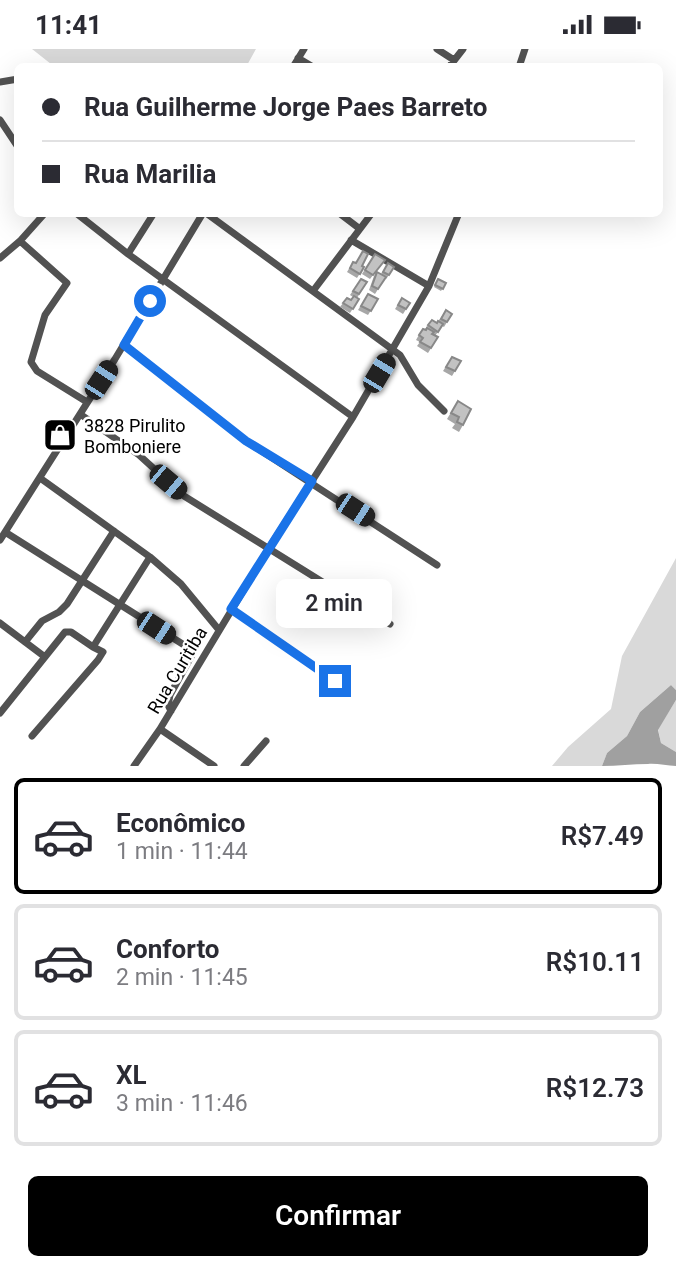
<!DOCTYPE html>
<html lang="pt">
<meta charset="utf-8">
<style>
body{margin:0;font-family:Roboto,sans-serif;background:#f7f7f7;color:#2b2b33;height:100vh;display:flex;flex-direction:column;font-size:26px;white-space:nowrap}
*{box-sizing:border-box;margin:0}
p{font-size:23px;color:#7c7c81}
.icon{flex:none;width:38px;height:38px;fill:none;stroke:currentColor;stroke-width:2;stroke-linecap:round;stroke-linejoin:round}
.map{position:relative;height:717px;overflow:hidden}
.sheet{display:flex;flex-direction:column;background:#fff;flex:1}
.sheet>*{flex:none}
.guide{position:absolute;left:14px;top:14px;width:649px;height:154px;border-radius:10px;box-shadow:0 7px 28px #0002;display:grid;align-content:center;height:154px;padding:0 28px;background:#fff}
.end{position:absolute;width:32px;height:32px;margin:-16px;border:9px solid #1a73e8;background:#fff;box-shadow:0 0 0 4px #fff}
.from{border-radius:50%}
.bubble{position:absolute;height:49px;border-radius:10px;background:#fff;box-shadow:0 7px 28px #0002;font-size:23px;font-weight:600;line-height:49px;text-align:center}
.car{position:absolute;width:21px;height:42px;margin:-21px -10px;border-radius:9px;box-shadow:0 0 5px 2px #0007;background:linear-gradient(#222 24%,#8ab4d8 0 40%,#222 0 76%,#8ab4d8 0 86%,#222 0)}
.guide b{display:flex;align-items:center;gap:24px;height:66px;font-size:26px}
.guide b+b{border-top:2px solid #e1e1e2}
.guide i{width:18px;height:18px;background:#2b2b33}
ul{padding:12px 0 0;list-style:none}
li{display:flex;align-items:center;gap:21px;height:116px;margin:0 14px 10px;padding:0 14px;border:4px solid #e1e1e2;border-radius:10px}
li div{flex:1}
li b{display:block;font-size:26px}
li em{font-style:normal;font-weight:600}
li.selected{border-color:#000}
li>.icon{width:63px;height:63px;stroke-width:1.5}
.cta{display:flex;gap:14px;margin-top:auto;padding:14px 28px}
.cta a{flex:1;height:80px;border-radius:10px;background:#000;color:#fff;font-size:28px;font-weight:600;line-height:80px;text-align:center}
.status{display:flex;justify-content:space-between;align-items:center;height:49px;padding:0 35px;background:#fff;direction:ltr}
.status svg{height:19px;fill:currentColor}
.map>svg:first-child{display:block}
.green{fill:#d9d9d9}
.water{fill:#a0a0a0}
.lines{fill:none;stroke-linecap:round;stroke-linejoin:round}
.minor{stroke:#525252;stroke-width:7}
.wall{fill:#a7a7a7}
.building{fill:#c2c2c2;stroke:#888;stroke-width:2}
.route{stroke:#1a73e8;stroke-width:9}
.labels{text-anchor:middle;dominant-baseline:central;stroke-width:5;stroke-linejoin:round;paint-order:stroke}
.poi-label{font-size:18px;fill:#000;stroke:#fff;text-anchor:start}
.street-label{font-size:18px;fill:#000;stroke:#fff}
</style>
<div class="status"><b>11:41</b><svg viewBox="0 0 49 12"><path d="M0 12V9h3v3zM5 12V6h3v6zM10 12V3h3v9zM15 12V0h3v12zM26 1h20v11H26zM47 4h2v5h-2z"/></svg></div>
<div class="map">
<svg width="676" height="717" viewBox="0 0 676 717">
<rect width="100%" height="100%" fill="#fff"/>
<path class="green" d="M32 0H256L246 18 51 17V15Z
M676 509V641L671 636 640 663 627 687 607 704 602 717H552L568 698 611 660 622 607Z
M676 651V703L661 694 658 680Z"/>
<path class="water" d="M671 636 676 641V651L658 681 661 694 676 703V717C667 717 656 714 648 715 633 715 617 717 602 717L607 704 627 687 640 663Z"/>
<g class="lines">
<path class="minor" d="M437 0 454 11
M298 9 313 18
M293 18 304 0
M449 18 463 0
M519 18 525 0
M0 33 18 30
M0 71 18 98
M76 164 128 205 353 368
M206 164 400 306 418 336 444 362
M339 164 360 180
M351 191 429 237
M20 192 67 234 45 266 31 313 37 322 87 353
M128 205 154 164
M0 209 20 192 45 164
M313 242 372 164
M124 296 246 392 437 516
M80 365 139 406 184 447 390 575
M40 429 150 508 181 535 219 581
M5 483 192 601V606L170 646 168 656 171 662
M0 491 115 310 203 164
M231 560 335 632
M0 574 45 608
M25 593 42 572 59 563 67 555 114 482
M0 664 65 583H71L93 598
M160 680 214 717
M32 687 98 611 103 603 93 598 150 508
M134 717 160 680 269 499 353 368 429 237 459 164
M244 717 266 692"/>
</g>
<path class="wall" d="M375 205 385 211 370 230 362 225Z
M353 213 364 218 357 229 347 223Z
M388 214 389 226 386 230 385 229 375 245 369 241 374 227 377 223 381 225Z
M361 230 367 233 357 249 359 250 350 264 340 258 347 249 350 251 353 248 350 246Z
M438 230 446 234 441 242 434 238Z
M368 245 378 250 368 266 358 261Z
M402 249 410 254 403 265 395 260Z
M446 261 452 265 444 278 442 277 435 287 438 288 428 304 417 297 420 293 416 291 420 284 425 280 432 271 437 274Z
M452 308 461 312 452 327 443 322Z
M458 352 463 376 459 383 452 379 455 375 447 370Z"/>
<path class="building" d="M363 202 368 205 362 217 364 218 360 225 350 219 353 213 356 214Z
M375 205 385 211 373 226 365 221Z
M388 214 394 218 389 226 383 223Z
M377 223 386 228 378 240 372 237Z
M361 230 367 233 359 245 353 242Z
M438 230 446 234 443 240 435 236Z
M368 245 378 250 371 262 361 257Z
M354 247 359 250 353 260 343 254 347 249 351 251Z
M402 249 410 254 406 260 398 256Z
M446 261 452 265 447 273 441 270Z
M432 271 437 274 438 272 443 275 438 283 428 276Z
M427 279 434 283 432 285 438 288 431 299 420 293 423 289 419 286 423 280 426 281Z
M452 308 461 312 455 322 446 318Z
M458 352 471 360 463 376 457 373 459 368 451 364Z"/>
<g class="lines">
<path class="route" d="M150 252 124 296 246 392 312 432 231 560 335 632"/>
</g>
<defs>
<symbol id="shop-square" viewBox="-11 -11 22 22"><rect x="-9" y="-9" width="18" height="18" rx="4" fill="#000" stroke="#fff"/><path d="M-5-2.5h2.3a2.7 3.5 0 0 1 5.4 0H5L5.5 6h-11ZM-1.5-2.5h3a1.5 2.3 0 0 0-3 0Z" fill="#fff"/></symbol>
</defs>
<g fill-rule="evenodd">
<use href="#shop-square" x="41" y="367" width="38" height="38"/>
</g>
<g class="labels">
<g class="poi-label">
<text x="84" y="376">3828 Pirulito<tspan x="84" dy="21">Bomboniere</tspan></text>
</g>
<g class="street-label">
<text transform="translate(177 621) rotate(-59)">Rua Curitiba</text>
</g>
</g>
</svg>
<i class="end from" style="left:150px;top:252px"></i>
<i class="end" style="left:335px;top:632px"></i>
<div class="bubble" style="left:276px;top:530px;width:116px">2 min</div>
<i class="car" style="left:379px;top:324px;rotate:31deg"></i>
<i class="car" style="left:101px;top:331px;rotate:33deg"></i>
<i class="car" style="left:168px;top:433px;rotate:130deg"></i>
<i class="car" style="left:355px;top:461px;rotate:123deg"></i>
<i class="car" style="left:156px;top:579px;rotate:123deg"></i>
<div class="guide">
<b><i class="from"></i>Rua Guilherme Jorge Paes Barreto</b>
<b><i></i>Rua Marilia</b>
</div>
</div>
<section class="sheet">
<ul>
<li class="selected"><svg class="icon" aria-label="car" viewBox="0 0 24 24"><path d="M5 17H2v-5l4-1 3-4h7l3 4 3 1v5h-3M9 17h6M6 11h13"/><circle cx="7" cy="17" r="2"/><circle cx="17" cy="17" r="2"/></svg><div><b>Econômico</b><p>1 min · 11:44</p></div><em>R$7.49</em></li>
<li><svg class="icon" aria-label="car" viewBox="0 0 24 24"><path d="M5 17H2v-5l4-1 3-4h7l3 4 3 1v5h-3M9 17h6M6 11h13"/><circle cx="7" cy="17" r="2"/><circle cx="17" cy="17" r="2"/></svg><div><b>Conforto</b><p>2 min · 11:45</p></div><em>R$10.11</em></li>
<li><svg class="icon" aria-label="car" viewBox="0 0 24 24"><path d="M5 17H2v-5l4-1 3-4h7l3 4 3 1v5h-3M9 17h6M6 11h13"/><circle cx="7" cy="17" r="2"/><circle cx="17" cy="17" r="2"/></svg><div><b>XL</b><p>3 min · 11:46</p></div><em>R$12.73</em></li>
</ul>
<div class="cta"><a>Confirmar</a></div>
</section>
